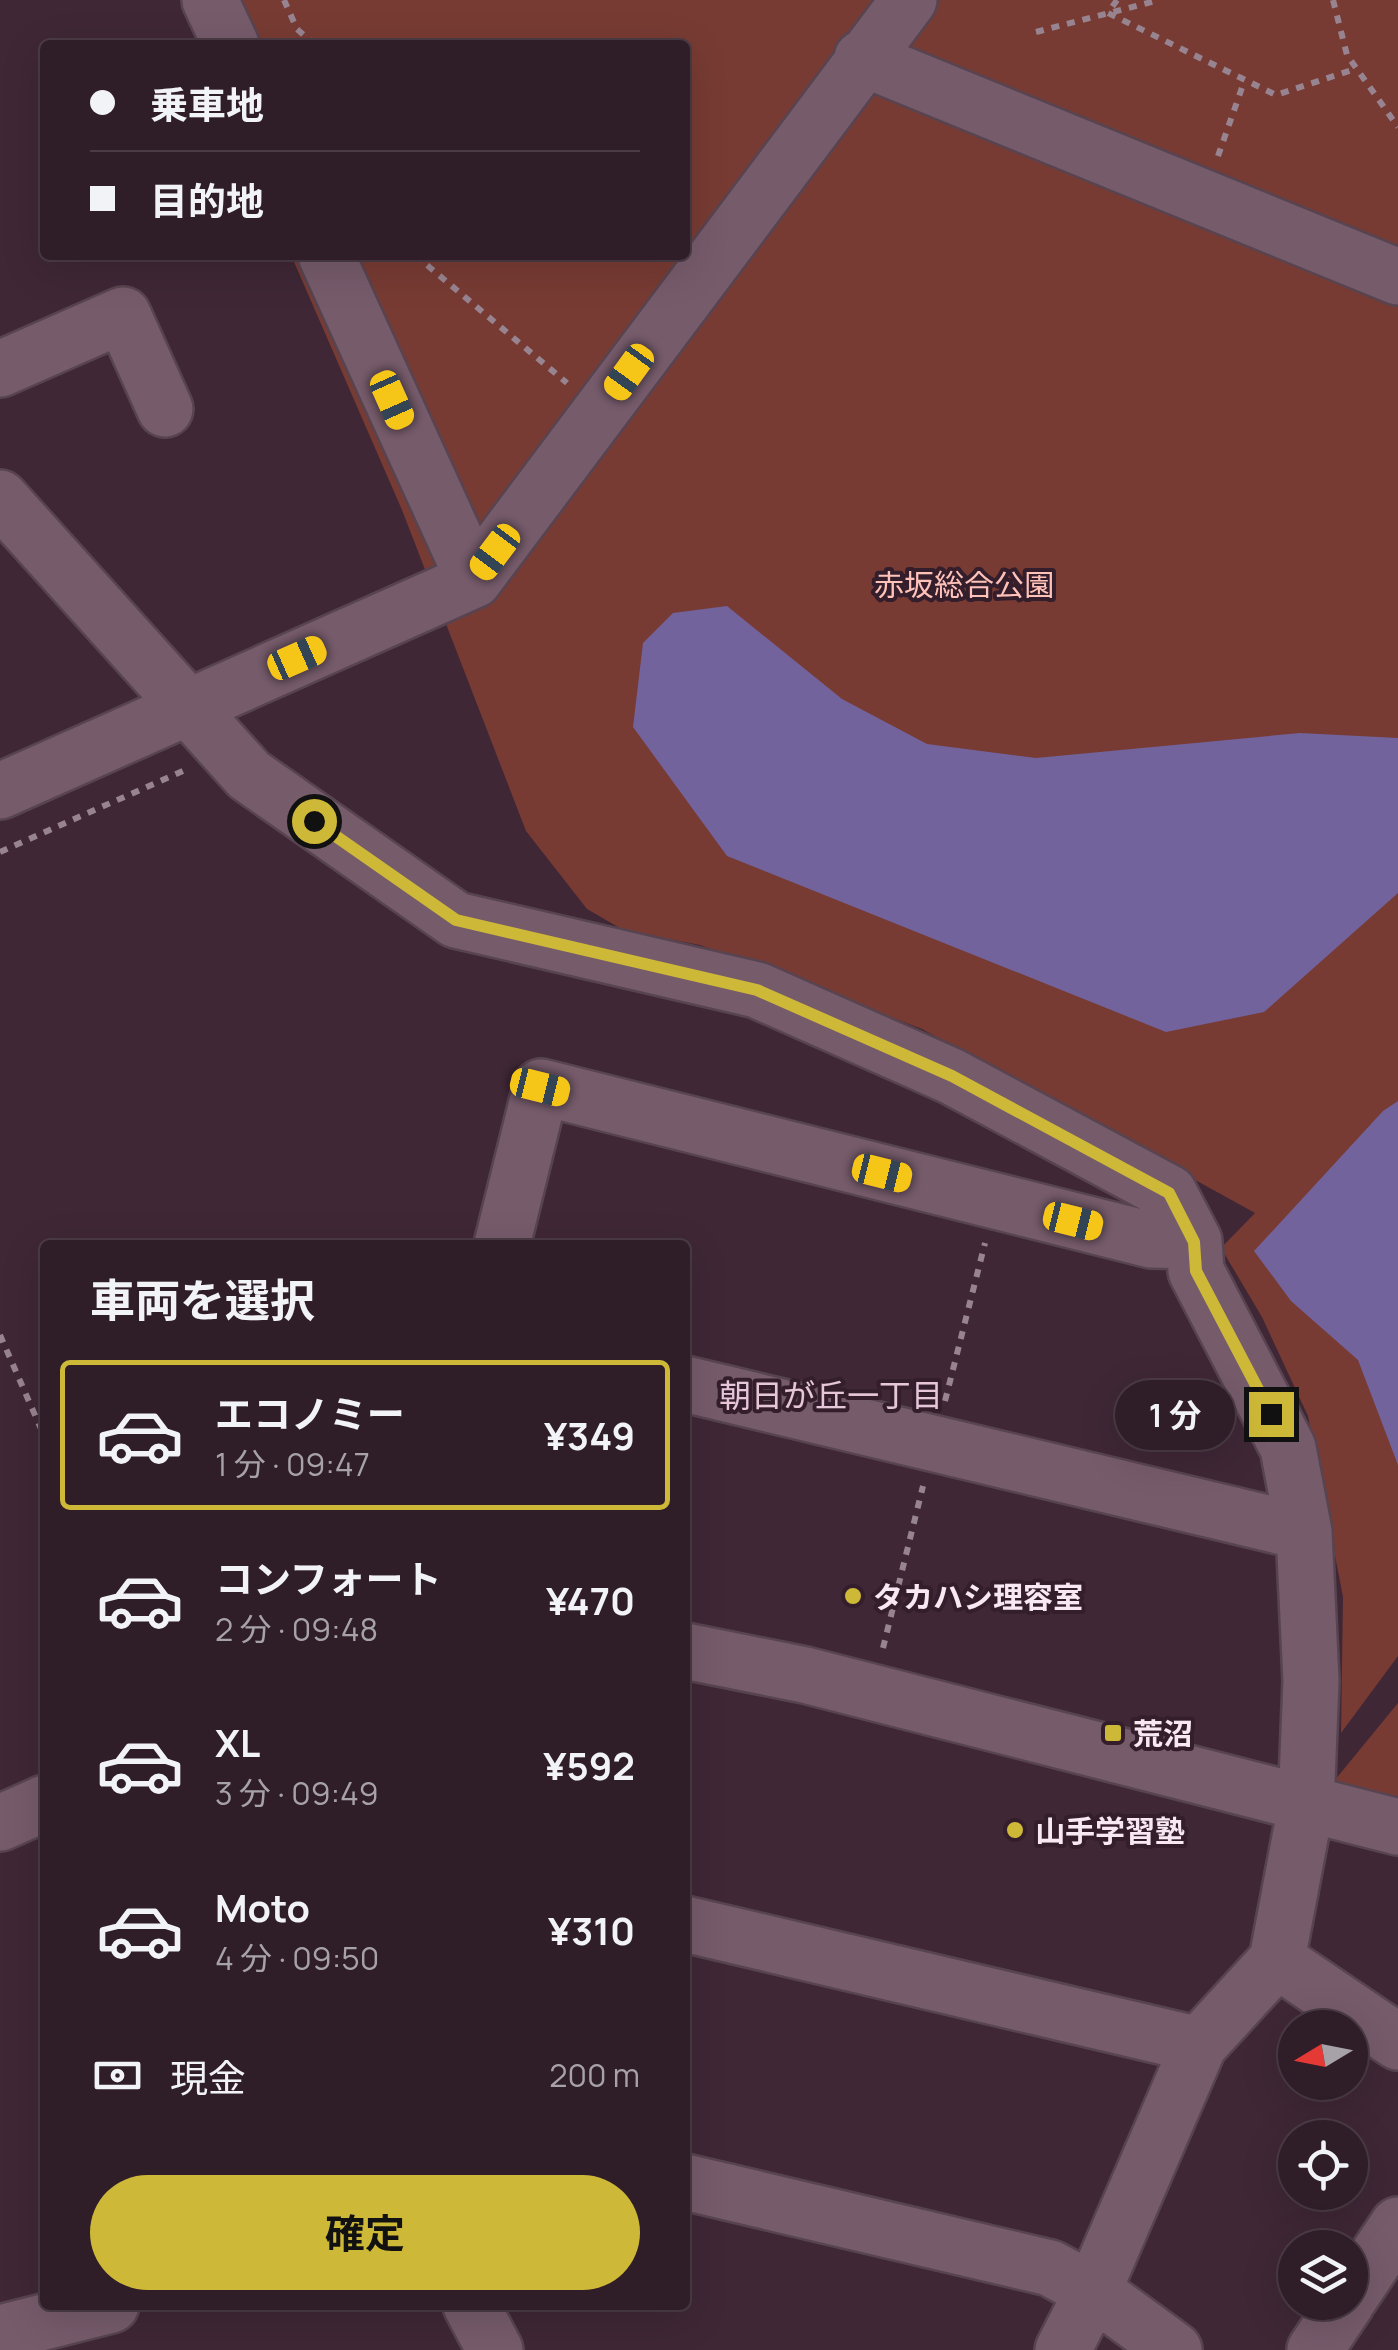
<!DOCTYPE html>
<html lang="ja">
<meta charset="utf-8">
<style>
body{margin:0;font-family:Manrope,"Noto Sans JP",sans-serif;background:#3b2a34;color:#f1f3f6;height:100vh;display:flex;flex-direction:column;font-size:38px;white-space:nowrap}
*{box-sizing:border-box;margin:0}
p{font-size:32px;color:#a7a2a8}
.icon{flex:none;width:55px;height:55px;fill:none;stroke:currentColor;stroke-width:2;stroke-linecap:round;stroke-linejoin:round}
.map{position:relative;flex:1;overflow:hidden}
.sheet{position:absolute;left:40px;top:1240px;width:650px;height:1070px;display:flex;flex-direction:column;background:#2f1d28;border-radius:10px;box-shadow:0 10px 40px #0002,0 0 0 2px #4a3b45}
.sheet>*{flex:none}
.banner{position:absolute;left:40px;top:40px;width:650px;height:220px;border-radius:10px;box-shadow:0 10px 40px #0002,0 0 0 2px #4a3b45;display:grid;align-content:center;height:220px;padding:0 50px;background:#2f1d28}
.needle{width:65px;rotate:260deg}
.tools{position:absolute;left:1278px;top:2010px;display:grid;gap:20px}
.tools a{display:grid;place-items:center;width:90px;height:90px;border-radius:50%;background:#2f1d28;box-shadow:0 10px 40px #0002,0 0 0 2px #4a3b45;font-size:50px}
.end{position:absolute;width:45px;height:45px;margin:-22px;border:12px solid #ceb837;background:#111;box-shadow:0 0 0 5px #111}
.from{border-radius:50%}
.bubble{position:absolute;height:70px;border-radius:35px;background:#2f1d28;box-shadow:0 10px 40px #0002,0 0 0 2px #4a3b45;font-size:32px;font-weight:700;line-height:70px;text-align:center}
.car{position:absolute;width:30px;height:60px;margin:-30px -15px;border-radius:12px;box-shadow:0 0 8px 2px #0007;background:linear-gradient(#f5c518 24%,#345 0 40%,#f5c518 0 76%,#345 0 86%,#f5c518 0)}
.banner b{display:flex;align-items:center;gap:35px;height:95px;font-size:38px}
.banner b+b{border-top:2px solid #4a3b45}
.banner i{width:25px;height:25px;background:#f1f3f6}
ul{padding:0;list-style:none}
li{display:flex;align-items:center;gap:30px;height:150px;margin:0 20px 15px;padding:0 30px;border:5px solid transparent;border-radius:10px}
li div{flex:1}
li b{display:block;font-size:38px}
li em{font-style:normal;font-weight:700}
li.selected{border-color:#ceb837}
li>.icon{width:90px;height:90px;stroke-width:1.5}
h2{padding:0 50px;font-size:45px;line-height:120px}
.pay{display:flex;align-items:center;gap:25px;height:110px;padding:0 50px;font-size:38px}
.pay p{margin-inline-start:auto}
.action{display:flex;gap:20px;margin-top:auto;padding:20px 50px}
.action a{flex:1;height:115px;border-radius:60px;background:#ceb837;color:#111;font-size:40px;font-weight:700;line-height:115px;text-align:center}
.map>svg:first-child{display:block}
.green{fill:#773b33}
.water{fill:#72639c}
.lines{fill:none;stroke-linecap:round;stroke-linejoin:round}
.minor-casing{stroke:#584450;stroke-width:60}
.path{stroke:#988490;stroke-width:6;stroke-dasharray:8 8;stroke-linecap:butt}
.minor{stroke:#765b6b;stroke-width:55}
.route{stroke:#ceb837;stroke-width:12}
.poi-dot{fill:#ceb837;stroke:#341e2c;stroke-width:4}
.labels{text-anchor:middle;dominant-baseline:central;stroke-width:8;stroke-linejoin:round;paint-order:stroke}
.park-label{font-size:30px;fill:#fec2b9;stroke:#341e2c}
.poi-label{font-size:30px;font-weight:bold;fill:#f8e8f1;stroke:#341e2c;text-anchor:start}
.neighbourhood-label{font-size:32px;fill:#e6c7d9;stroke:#341e2c}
</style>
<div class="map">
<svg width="1398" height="2350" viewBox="0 0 1398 2350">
<rect width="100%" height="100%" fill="#3f2736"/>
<path class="green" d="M181 0H1398V1656L1341 1733 1343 1597 1308 1416 1262 1317 1221 1248 1255 1213 922 1029 700 945 625 931 587 909 526 831 402 510 291 255H685V45H201Z
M1398 1703V1803L1330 1786Z"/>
<path class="water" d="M727 606 842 699 927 744 1036 758 1300 733 1398 738V893L1264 1012 1166 1032 727 856 633 727 643 643 673 613Z
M1398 1101V1465L1358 1360 1291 1301 1254 1251 1383 1111Z"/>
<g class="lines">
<defs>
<path id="minor" d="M210 0 231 45
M862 58 1398 277
M326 255 474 580
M0 369 123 315 165 409
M0 498 249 775 456 920 757 990 951 1076 1169 1193 1194 1241 1196 1271 1288 1448 1304 1532 1311 1681 1306 1806 1277 1960 1199 2045 1093 2291 1063 2350
M0 791 474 580 909 0
M502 1245 541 1087 1151 1240 1194 1241
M685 1384 1304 1532
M685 1651 805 1675 1398 1827
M0 1823 45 1803
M685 1924 1199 2045
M1277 1960 1398 2042
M685 2182 1050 2268 1093 2291 1174 2350
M1350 2297 1398 2225
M471 2305 495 2350
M0 2333 111 2305
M1315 2350 1347 2302"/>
</defs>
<use href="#minor" class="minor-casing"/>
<path class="path" d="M284 0 297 29 315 45
M1117 0 1108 13 1276 95 1355 69
M1333 0 1347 55 1398 127
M1036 32 1159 0
M1218 156 1244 82
M415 255 567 383
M0 852 185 770
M0 1335 45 1438
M945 1401 985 1243
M883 1648 923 1486"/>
<use href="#minor" class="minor"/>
</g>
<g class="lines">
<path class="route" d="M314 821 456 920 757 990 952 1076 1169 1193 1194 1242 1196 1271 1271 1414"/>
</g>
<g class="poi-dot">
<circle cx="853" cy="1596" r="10"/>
<rect x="1103" y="1723" width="20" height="20" rx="5"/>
<circle cx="1015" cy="1830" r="10"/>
</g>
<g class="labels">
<g class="park-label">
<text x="964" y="584">赤坂総合公園</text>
</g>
<g class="poi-label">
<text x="873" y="1596">タカハシ理容室</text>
<text x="1133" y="1733">荒沼</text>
<text x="1035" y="1830">山手学習塾</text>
</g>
<g class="neighbourhood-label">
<text x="831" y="1395">朝日が丘一丁目</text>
</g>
</g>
</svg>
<div class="tools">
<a><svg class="needle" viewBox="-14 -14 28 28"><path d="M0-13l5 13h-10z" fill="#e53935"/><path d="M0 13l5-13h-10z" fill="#a7a2a8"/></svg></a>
<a><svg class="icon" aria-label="locate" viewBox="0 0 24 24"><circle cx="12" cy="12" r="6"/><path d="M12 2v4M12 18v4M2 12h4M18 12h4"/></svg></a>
<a><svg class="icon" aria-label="layers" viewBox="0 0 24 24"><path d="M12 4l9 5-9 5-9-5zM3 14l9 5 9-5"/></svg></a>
</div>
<i class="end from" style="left:314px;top:821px"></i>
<i class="end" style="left:1271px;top:1414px"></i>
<div class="bubble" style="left:1115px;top:1380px;width:120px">1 分</div>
<i class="car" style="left:629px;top:372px;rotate:216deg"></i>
<i class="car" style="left:392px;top:400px;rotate:156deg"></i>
<i class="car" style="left:495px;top:552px;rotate:217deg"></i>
<i class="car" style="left:297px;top:658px;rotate:66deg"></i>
<i class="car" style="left:540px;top:1087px;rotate:104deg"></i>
<i class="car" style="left:882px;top:1173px;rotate:104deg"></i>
<i class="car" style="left:1073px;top:1221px;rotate:104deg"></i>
<div class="banner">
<b><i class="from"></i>乗車地</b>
<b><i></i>目的地</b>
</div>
<section class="sheet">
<h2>車両を選択</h2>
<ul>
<li class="selected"><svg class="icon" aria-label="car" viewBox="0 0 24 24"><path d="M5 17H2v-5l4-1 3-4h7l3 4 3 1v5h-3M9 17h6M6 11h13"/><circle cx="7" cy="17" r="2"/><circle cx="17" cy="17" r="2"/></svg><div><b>エコノミー</b><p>1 分 · 09:47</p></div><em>¥349</em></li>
<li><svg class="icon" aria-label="car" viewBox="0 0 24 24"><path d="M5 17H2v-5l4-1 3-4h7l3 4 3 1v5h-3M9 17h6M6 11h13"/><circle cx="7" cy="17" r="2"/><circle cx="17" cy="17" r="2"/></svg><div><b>コンフォート</b><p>2 分 · 09:48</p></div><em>¥470</em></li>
<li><svg class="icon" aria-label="car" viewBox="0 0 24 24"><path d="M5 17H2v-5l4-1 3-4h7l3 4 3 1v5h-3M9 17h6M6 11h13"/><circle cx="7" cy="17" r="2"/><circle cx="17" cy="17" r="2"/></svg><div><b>XL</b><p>3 分 · 09:49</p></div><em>¥592</em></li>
<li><svg class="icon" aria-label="car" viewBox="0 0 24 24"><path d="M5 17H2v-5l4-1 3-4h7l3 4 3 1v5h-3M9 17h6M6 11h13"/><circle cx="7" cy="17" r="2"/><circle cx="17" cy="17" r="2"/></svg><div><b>Moto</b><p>4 分 · 09:50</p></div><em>¥310</em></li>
</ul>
<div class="pay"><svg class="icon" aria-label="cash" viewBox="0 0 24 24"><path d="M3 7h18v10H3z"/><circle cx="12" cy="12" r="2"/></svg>現金<p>200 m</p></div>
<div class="action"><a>確定</a></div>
</section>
</div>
